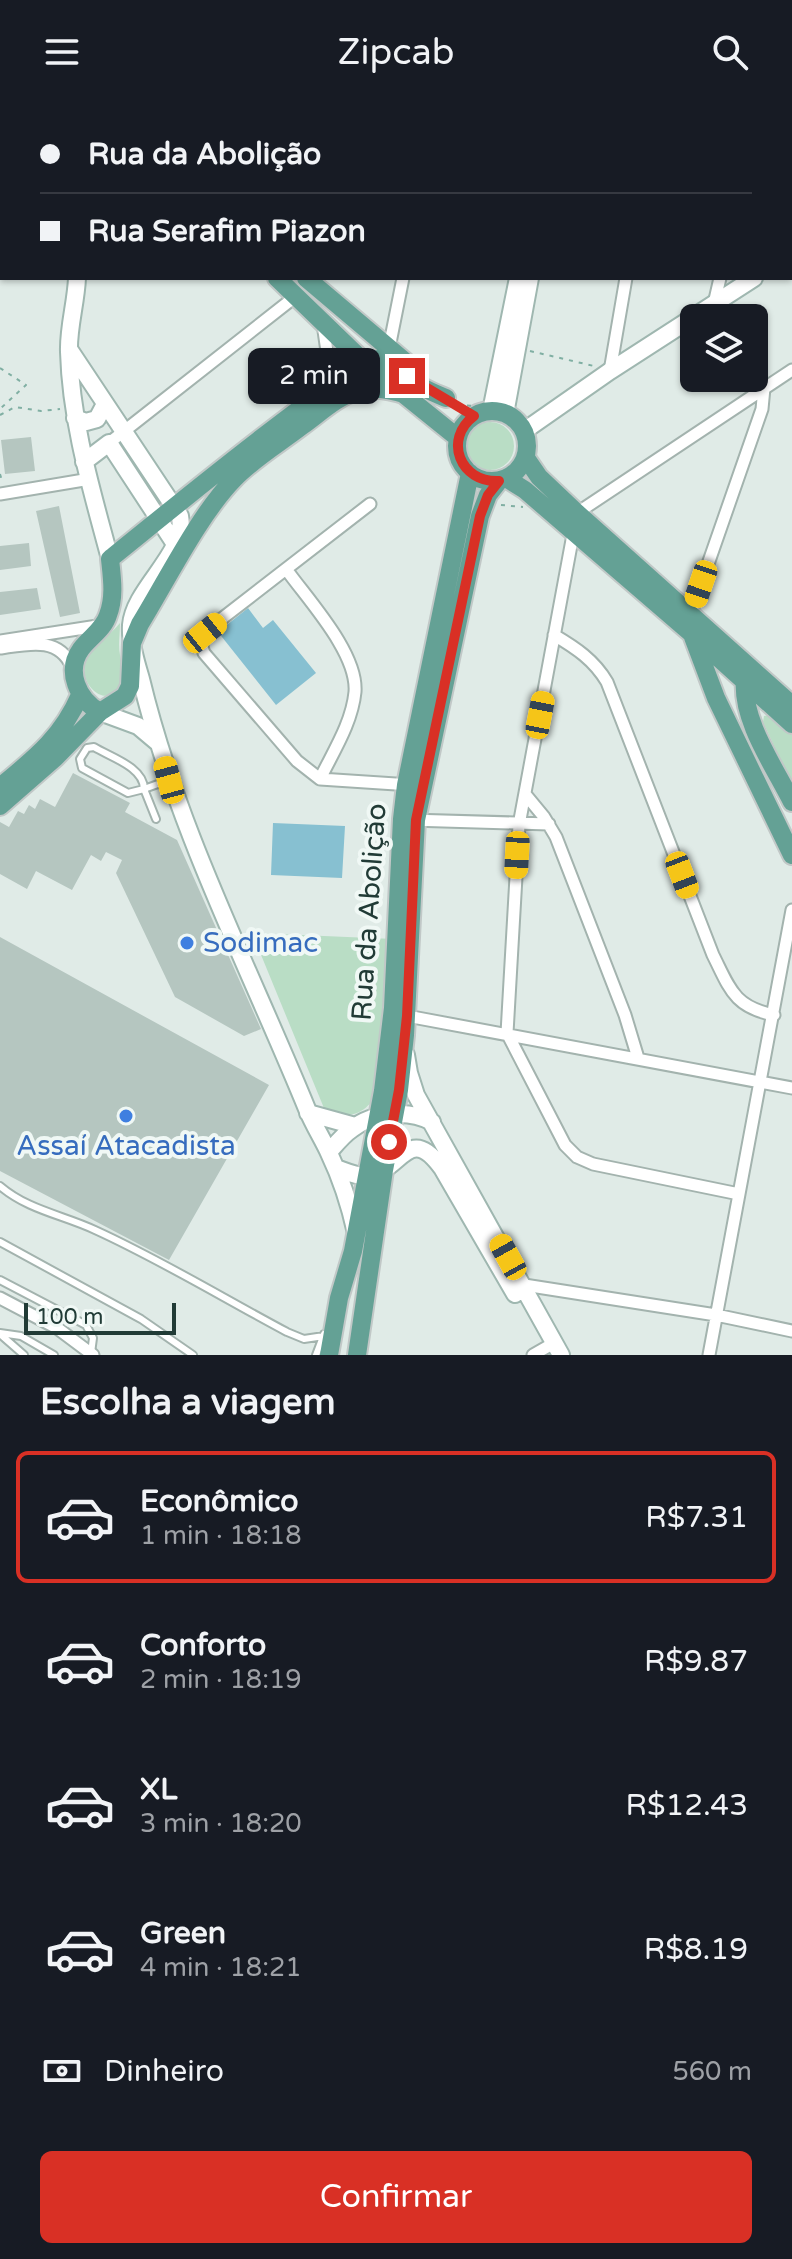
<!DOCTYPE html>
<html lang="pt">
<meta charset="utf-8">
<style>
body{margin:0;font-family:"Varela Round",sans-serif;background:#20242c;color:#f1f3f6;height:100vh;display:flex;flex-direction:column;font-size:30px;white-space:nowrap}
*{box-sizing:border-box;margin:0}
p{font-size:26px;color:#9ea1a6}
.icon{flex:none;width:44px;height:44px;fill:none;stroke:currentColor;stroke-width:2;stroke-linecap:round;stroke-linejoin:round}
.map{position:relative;height:1251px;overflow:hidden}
.panel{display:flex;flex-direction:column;background:#171b24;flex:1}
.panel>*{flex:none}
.top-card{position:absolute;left:0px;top:0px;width:792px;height:176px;box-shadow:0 2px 6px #0004;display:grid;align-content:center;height:176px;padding:0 40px;background:#171b24}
.fabs{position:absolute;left:680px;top:200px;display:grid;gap:16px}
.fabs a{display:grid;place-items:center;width:88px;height:88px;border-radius:12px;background:#171b24;box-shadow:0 2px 6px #0004;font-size:40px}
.scale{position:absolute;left:24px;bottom:20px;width:152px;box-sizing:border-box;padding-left:8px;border:4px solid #213b36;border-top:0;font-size:22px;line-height:28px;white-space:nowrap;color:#213b36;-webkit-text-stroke:6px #f0f8f5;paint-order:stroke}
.end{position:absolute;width:36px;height:36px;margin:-18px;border:10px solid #d93025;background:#fff;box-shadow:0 0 0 4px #fff}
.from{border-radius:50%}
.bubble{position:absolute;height:56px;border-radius:12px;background:#171b24;box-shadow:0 2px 6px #0004;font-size:26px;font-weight:600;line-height:56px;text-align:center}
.car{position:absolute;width:24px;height:48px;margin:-24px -12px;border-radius:10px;box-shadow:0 0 6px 2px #0007;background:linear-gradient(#f5c518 24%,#345 0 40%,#f5c518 0 76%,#345 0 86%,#f5c518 0)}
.top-card b{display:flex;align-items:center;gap:28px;height:76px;font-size:30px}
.top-card b+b{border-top:2px solid #363941}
.top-card i{width:20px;height:20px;background:#f1f3f6}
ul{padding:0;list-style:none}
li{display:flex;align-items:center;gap:24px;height:132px;margin:0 16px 12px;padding:0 24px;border:4px solid transparent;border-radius:12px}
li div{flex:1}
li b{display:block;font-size:30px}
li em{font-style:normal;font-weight:600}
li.active{border-color:#d93025}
li>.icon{width:72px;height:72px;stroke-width:1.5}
h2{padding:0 40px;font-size:36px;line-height:96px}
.pay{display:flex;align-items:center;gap:20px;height:88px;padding:0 40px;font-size:30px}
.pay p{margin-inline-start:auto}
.primary-button{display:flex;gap:16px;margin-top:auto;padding:16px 40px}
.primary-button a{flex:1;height:92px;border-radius:12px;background:#d93025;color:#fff;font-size:32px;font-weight:600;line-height:92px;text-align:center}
header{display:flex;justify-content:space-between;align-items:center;height:104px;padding:0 40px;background:#171b24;font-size:36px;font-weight:600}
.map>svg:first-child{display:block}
.green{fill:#b9ddc5}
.water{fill:#87c0d1}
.building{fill:#b5c6c0}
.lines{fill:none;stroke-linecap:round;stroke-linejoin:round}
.service-casing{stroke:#a3b3ae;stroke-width:10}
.minor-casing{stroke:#a3b3ae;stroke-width:15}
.tertiary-casing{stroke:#a3b3ae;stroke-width:18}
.secondary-casing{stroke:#9fb7b0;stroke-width:20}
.primary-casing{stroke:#c1c8c7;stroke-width:22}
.path{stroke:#80afa3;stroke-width:2;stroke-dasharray:4 6;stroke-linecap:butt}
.service{stroke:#fff;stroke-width:6}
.minor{stroke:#fff;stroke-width:11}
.tertiary{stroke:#fff;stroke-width:14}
.secondary{stroke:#fff;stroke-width:16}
.primary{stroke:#64a195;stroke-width:18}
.route{stroke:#d93025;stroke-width:10}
.shop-dot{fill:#3f7fe0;stroke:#f0f8f5;stroke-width:3}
.labels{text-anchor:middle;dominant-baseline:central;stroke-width:8;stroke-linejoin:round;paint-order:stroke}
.street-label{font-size:28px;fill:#213b36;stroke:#f0f8f5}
.shop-label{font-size:28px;fill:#366cbe;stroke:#f0f8f5;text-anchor:start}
</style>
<header><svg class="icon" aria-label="menu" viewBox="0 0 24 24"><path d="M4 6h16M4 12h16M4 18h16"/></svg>Zipcab<svg class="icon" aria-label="search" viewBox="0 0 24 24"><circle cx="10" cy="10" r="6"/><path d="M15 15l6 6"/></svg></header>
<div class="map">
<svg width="792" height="1251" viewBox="0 0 792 1251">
<rect width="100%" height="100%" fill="#e0ebe7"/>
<path class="green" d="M466 342a24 24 0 1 1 48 0a24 24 0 1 1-48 0Z
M120 519C120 530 118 541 120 551 121 560 125 567 123 576 112 612 71 579 89 552 97 540 111 530 120 519Z
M770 611 792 631V681L763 618 764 612Z
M252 829 394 835 381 986C363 1011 355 1014 326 1009Z"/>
<path class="water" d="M248 504 263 524 273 516 316 569 276 601 218 528Z
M273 719 345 722 342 774 271 771Z"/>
<path class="building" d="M31 333 35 367 5 370 1 336Z
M59 402 80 509 60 513 36 407Z
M29 439 31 462 0 466V442Z
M37 484 41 505 0 511V488Z
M73 669 130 699 125 708 177 736 261 925 244 932 175 893 116 769 122 756 106 748 101 757 91 751 72 786 36 767 27 785 0 770V718L9 723 18 707 24 710 29 701 35 705 40 695 55 703Z
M0 833 269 981 169 1156 0 1067Z"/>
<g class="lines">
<defs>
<path id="service" d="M2 0 6 2
M0 53H2
M0 138H2
M0 169H2
M156 715 144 685 128 689 82 664 80 655 87 644 94 643C110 653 144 663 144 685L169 676
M0 1082C28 1106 63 1111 95 1126 161 1156 223 1194 287 1228L304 1235 324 1232
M0 1138 141 1215 193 1251
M0 1176 86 1221 93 1234 91 1249
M0 1229 21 1232 54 1251
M0 1230 24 1251
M316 1251 324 1230"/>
<path id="minor" d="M267 0 268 2
M282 0V2
M410 0 412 2
M659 2V0
M756 2 757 0
M720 174 714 200 723 214
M323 220 332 282
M389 244 403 174
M610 267 626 174
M109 339 296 192
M0 390 90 375
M370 400 224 513C210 525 196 529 204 549L297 657 320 675 411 681
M286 465C308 496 358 549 355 588 352 619 333 648 320 675
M691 509 762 305 764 284 754 263
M554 531C576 544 594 556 607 578L713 851C730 885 734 903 774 911
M0 537 104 521
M1 544C28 540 59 532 72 563
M525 690 544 713 556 733 625 911 638 954
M410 716 549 720
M407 912 792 984
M739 1090 593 1060 577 1053 565 1041 507 929 519 721 577 409 792 266
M518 1180 716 1211 792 1227
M0 1194 57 1224 93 1251
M533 1251 554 1239
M709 1251 792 806"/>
<path id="tertiary" d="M360 2 363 0"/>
<path id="secondary" d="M552 2 553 0
M565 2V0
M790 151 792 150
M77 174C76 199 68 224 69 248 71 319 92 387 110 455
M69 245 180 412C187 449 134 484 131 521 130 539 136 558 141 575 177 725 249 863 307 1005 313 1020 322 1034 329 1049 341 1074 350 1102 356 1129
M491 307 518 174
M505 310 530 174
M75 314 86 318 97 315 105 300
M524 327 610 267 754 174
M84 358 109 339 175 440
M100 608 138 622 157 638
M406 951 409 969 416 991 561 1251
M308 1009 355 1022
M329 1048C336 1040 343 1031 352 1025 373 1008 409 1005 432 1018
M336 1064C345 1067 357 1073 367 1072 402 1067 408 1018 442 1064L515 1190"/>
<path id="primary" d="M53 0 57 2
M88 0 91 2
M277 174 365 259 458 334
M306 174 409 261
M457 342a35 35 0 1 1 70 0a35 35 0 1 1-70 0Z
M526 354 539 373 577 409 792 601
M506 374 525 386 692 530 792 620
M693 533 716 594 792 751
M745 575C741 616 774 662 792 698
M100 608C78 596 65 567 81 545 90 533 104 525 108 511 115 493 112 474 110 455 142 429 355 254 378 255 394 256 410 276 424 284 431 288 439 291 446 294
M0 683C35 654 62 633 80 591
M0 702 55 654 100 608 125 592 130 582 132 539 140 520C167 476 199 411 234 375 253 355 280 339 302 322 341 293 356 274 407 291
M329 1251 339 1194 353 1147 383 987 393 904 402 715 406 681 470 369
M357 1251 384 1066 399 986 405 931 416 716 480 412 488 391 499 377"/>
</defs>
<use href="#service" class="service-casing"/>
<use href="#minor" class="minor-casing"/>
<use href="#tertiary" class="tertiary-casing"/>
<use href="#secondary" class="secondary-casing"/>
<use href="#primary" class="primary-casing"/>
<path class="path" d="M530 247 594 262
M0 264 26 281 0 305
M457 301 479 302
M0 311 15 303 41 307 60 305
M0 370 2 377
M501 401 523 403"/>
<use href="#service" class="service"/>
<use href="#minor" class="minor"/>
<use href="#tertiary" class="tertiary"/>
<use href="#secondary" class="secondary"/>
<use href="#primary" class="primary"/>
</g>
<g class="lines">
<path class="route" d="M389 1038 399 986 407 912 416 716 480 412 488 391 499 377C460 379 443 335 474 312L407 272"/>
</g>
<g class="shop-dot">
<circle cx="187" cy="839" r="8"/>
<circle cx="126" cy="1012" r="8"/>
</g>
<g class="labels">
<g class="street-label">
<text transform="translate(369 808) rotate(-86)">Rua da Abolição</text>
</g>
<g class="shop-label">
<text x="203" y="839">Sodimac</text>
<text x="126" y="1042" text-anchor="middle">Assaí Atacadista</text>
</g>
</g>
</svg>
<div class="fabs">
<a><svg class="icon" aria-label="layers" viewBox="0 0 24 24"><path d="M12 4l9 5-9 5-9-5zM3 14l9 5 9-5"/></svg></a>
</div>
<div class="scale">100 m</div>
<i class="end from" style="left:389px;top:1038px"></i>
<i class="end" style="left:407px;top:272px"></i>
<div class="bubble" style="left:248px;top:244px;width:132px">2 min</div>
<i class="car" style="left:701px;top:480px;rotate:199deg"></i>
<i class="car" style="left:205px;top:529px;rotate:51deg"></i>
<i class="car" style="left:540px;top:611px;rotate:11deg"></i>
<i class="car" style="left:169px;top:676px;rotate:345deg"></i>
<i class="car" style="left:517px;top:751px;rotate:183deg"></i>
<i class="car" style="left:682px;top:771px;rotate:159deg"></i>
<i class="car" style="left:508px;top:1153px;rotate:331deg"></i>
<div class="top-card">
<b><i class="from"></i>Rua da Abolição</b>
<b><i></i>Rua Serafim Piazon</b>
</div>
</div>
<section class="panel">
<h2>Escolha a viagem</h2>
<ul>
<li class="active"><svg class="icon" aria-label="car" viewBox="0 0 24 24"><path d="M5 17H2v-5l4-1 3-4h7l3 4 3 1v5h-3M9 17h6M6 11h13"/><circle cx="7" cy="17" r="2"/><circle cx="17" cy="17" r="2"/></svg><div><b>Econômico</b><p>1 min · 18:18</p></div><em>R$7.31</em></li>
<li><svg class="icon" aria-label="car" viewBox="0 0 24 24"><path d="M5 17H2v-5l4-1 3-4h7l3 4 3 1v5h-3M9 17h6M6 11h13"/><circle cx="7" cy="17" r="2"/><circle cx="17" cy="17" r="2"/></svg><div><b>Conforto</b><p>2 min · 18:19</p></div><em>R$9.87</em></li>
<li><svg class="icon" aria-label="car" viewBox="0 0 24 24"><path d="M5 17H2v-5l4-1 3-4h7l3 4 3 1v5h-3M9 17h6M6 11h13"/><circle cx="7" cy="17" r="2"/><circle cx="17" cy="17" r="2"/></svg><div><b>XL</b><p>3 min · 18:20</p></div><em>R$12.43</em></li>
<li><svg class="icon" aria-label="car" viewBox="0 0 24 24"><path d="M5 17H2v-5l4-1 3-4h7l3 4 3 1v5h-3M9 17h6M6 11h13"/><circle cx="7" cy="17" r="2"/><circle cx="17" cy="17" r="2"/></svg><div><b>Green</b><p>4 min · 18:21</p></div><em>R$8.19</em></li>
</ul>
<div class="pay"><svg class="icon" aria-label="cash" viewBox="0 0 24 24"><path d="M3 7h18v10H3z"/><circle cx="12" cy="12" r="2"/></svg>Dinheiro<p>560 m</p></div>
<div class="primary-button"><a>Confirmar</a></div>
</section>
